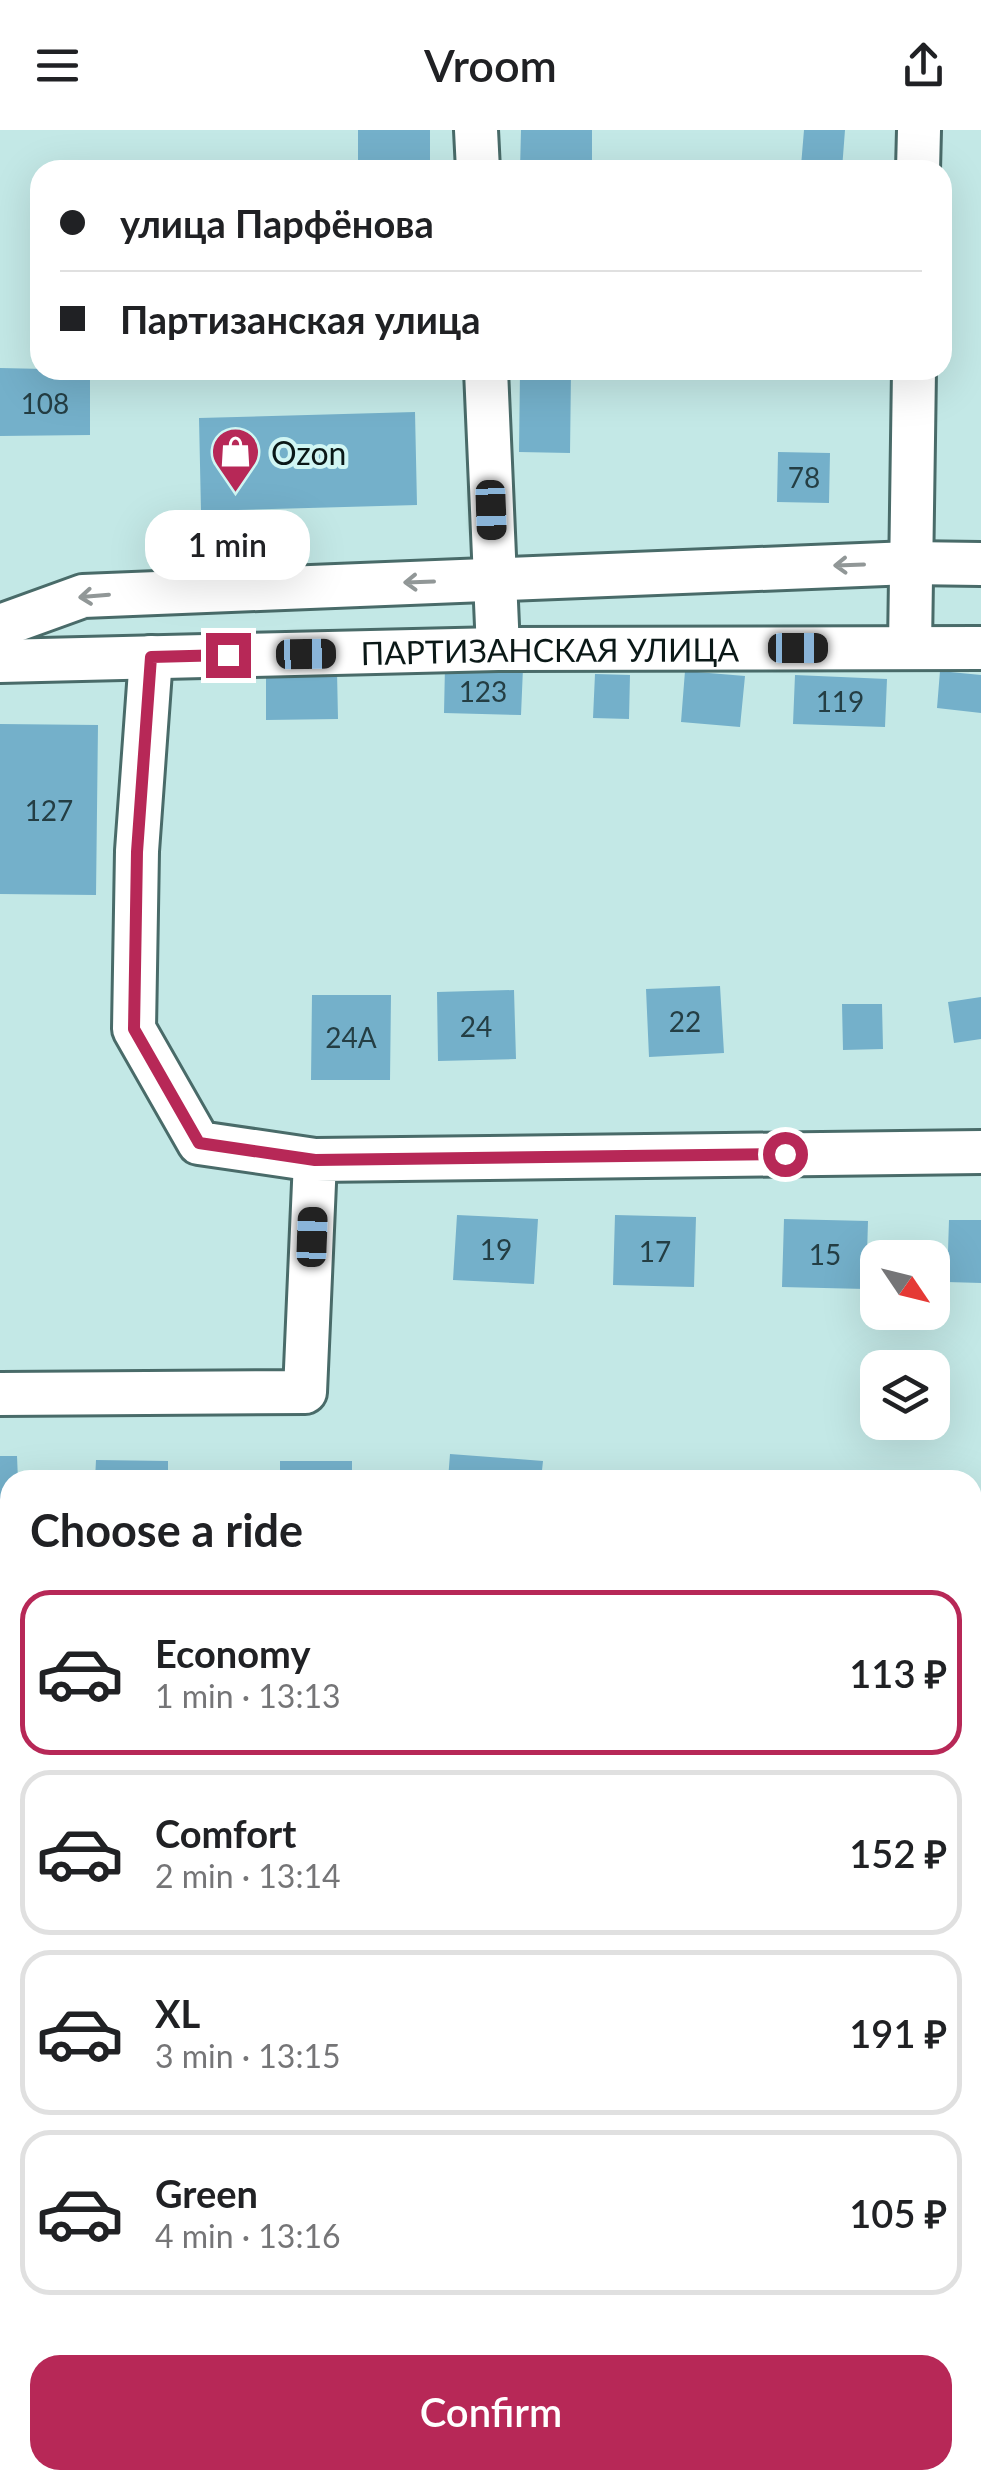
<!DOCTYPE html>
<meta charset="utf-8">
<style>
body{margin:0;font-family:Lato,sans-serif;background:#f2f2f2;color:#202124;height:100vh;display:flex;flex-direction:column;font-size:38px;white-space:nowrap}
*{box-sizing:border-box;margin:0}
p{font-size:32px;color:#757577}
.icon{flex:none;width:55px;height:55px;fill:none;stroke:currentColor;stroke-width:2;stroke-linecap:round;stroke-linejoin:round}
.map{position:relative;flex:1;overflow:hidden}
.details{position:absolute;left:0px;top:1340px;width:982px;height:1020px;display:flex;flex-direction:column;background:#fff;border-radius:30px 30px 0 0;box-shadow:0 10px 40px #0002}
.details>*{flex:none}
.top-card{position:absolute;left:30px;top:30px;width:922px;height:220px;border-radius:30px;box-shadow:0 10px 40px #0002;display:grid;align-content:center;height:220px;padding:0 30px;background:#fff}
.needle{width:65px;rotate:125deg}
.buttons{position:absolute;left:860px;top:1110px;display:grid;gap:20px}
.buttons a{display:grid;place-items:center;width:90px;height:90px;border-radius:20px;background:#fff;box-shadow:0 10px 40px #0002;font-size:50px}
.end{position:absolute;width:45px;height:45px;margin:-22px;border:12px solid #b72857;background:#fff;box-shadow:0 0 0 5px #fff}
.from{border-radius:50%}
.bubble{position:absolute;height:70px;border-radius:30px;background:#fff;box-shadow:0 10px 40px #0002;font-size:32px;font-weight:600;line-height:70px;text-align:center}
.car{position:absolute;width:30px;height:60px;margin:-30px -15px;border-radius:12px;box-shadow:0 0 8px 2px #0007;background:linear-gradient(#222 24%,#8ab4d8 0 40%,#222 0 76%,#8ab4d8 0 86%,#222 0)}
.top-card b{display:flex;align-items:center;gap:35px;height:95px;font-size:38px}
.top-card b+b{border-top:2px solid #e0e0e0}
.top-card i{width:25px;height:25px;background:#202124}
ul{padding:0;list-style:none}
li{display:flex;align-items:center;gap:30px;height:165px;margin:0 20px 15px;padding:0 10px;border:5px solid #e0e0e0;border-radius:30px}
li div{flex:1}
li b{display:block;font-size:38px}
li em{font-style:normal;font-weight:600}
li.on{border-color:#b72857}
li>.icon{width:90px;height:90px;stroke-width:1.5}
h2{padding:0 30px;font-size:45px;line-height:120px}
.cta{display:flex;gap:20px;margin-top:auto;padding:20px 30px}
.cta a{flex:1;height:115px;border-radius:30px;background:#b72857;color:#fff;font-size:40px;font-weight:600;line-height:115px;text-align:center}
header{display:flex;justify-content:space-between;align-items:center;height:130px;padding:0 30px;background:#fff;font-size:45px;font-weight:600}
.map>svg:first-child{display:block}
.building{fill:#74b0ca}
.lines{fill:none;stroke-linecap:round;stroke-linejoin:round}
.minor-casing{stroke:#496b69;stroke-width:48}
.minor{stroke:#fff;stroke-width:42}
.oneway{stroke:#919797}
.route{stroke:#b72857;stroke-width:12}
.labels{text-anchor:middle;dominant-baseline:central;stroke-width:8;stroke-linejoin:round;paint-order:stroke}
.number-label{font-size:28px;fill:#243e44}
.poi-label{font-size:32px;fill:#0a1817;stroke:#d0f6f3;text-anchor:start}
.street-label{font-size:32px;fill:#0a1817;stroke:#d0f6f3}
</style>
<header><svg class="icon" aria-label="menu" viewBox="0 0 24 24"><path d="M4 6h16M4 12h16M4 18h16"/></svg>Vroom<svg class="icon" aria-label="share" viewBox="0 0 24 24"><path d="M12 15V3M7 8l5-5 5 5M5 13v7h14v-7"/></svg></header>
<div class="map">
<svg width="981" height="2360" viewBox="0 0 981 2360">
<rect width="100%" height="100%" fill="#c3e8e6"/>
<path class="building" d="M358 0H430V40H358Z
M521 0H592V40H520Z
M804 0H845L842 39 801 36Z
M0 238 90 240V305L0 306Z
M520 241 571 242 570 323 519 322Z
M415 282 417 375 201 381 199 288Z
M778 322 830 323 829 373 777 372Z
M445 536 523 538 521 585 444 583Z
M266 541H337L338 589 266 590Z
M685 541 745 546 740 597 681 592Z
M940 541 981 545V583L937 578Z
M595 544 630 545 629 589 593 588Z
M795 545 887 549 885 597 793 594Z
M0 594 98 595 96 765 0 764Z
M720 856 724 923 649 927 646 859Z
M514 860 516 929 438 931 437 862Z
M312 865H391L390 950H311Z
M981 867V909L954 913 948 872Z
M842 874H882L883 919 843 920Z
M457 1085 538 1089 534 1154 453 1150Z
M615 1085 696 1087 694 1157 613 1155Z
M784 1089 868 1091 866 1159 782 1157Z
M949 1090H981V1153L947 1152Z
M450 1324 543 1331 541 1350H448Z
M0 1326H17L18 1350H10V1397H0Z
M96 1330 168 1331V1350H95Z
M280 1331H352V1350H280Z
M972 1605H981V1668H972Z
M0 1657 10 1658V1716H0Z
M0 1841 10 1842V1905L0 1904Z
M972 2086H978L980 2163H972Z
M0 2172 8 2173 4 2224H0Z
M61 2350 160 2353V2360H60Z"/>
<g class="lines">
<defs>
<g id="minor">
<path d="M476 0 478 40"/>
<path d="M918 40 919 0"/>
<path d="M486 240 498 519"/>
<path d="M0 496 83 466 910 433 981 434"/>
<path d="M910 517 914 240"/>
<path d="M151 527 137 721 134 899 199 1013 315 1030"/>
<path id="s1" d="M0 531 498 519 981 518"/>
<path d="M0 1264 305 1262 315 1030 981 1022"/>
<path d="M972 1499H981"/>
<path d="M0 1777H10"/>
<path d="M0 2294 10 2295"/>
<path d="M832 2350V2360"/>
<path d="M371 2360 373 2350"/>
</g>
</defs>
<use href="#minor" class="minor-casing"/>
<use href="#minor" class="minor"/>
</g>
<defs><path id="oneway-shaft" d="M-6 0H5M1.5-3L5.5 0L1.5 3" fill="none" stroke-width="1.6" stroke-linecap="round" stroke-linejoin="round" transform="scale(2.5)"/></defs>
<g class="oneway">
<use href="#oneway-shaft" transform="translate(849 435) rotate(178)"/>
<use href="#oneway-shaft" transform="translate(419 452) rotate(178)"/>
<use href="#oneway-shaft" transform="translate(94 466) rotate(175)"/>
</g>
<g class="lines">
<path class="route" d="M228 525 151 527 137 722 134 899 199 1013 315 1030 785 1024"/>
</g>
<defs>
<symbol id="shop-pin" viewBox="-11 -11 22 30"><path d="M0 17L-7.5 6A9.5 9.5 0 1 1 7.5 6Z" fill="#b72857" stroke="#d0f6f3"/><path d="M-5-2.5h2.3a2.7 3.5 0 0 1 5.4 0H5L5.5 6h-11ZM-1.5-2.5h3a1.5 2.3 0 0 0-3 0Z" fill="#fff"/></symbol>
</defs>
<g fill-rule="evenodd">
<use href="#shop-pin" x="208" y="294" width="55" height="75"/>
</g>
<g class="labels">
<g class="number-label">
<text x="45" y="273">108</text>
<text x="804" y="347">78</text>
<text x="483" y="561">123</text>
<text x="840" y="571">119</text>
<text x="49" y="680">127</text>
<text x="685" y="891">22</text>
<text x="476" y="896">24</text>
<text x="351" y="907">24А</text>
<text x="496" y="1119">19</text>
<text x="655" y="1121">17</text>
<text x="825" y="1124">15</text>
</g>
<g class="poi-label">
<text x="271" y="322">Ozon</text>
</g>
<g class="street-label">
<text stroke="none"><textPath href="#s1" startOffset="550">ПАРТИЗАНСКАЯ УЛИЦА</textPath></text>
</g>
</g>
</svg>
<div class="buttons">
<a><svg class="needle" viewBox="-14 -14 28 28"><path d="M0-13l5 13h-10z" fill="#e53935"/><path d="M0 13l5-13h-10z" fill="#757577"/></svg></a>
<a><svg class="icon" aria-label="layers" viewBox="0 0 24 24"><path d="M12 4l9 5-9 5-9-5zM3 14l9 5 9-5"/></svg></a>
</div>
<i class="end from" style="left:785px;top:1024px"></i>
<i class="end" style="left:228px;top:525px"></i>
<div class="bubble" style="left:145px;top:380px;width:165px">1 min</div>
<i class="car" style="left:491px;top:380px;rotate:178deg"></i>
<i class="car" style="left:798px;top:518px;rotate:90deg"></i>
<i class="car" style="left:306px;top:524px;rotate:89deg"></i>
<i class="car" style="left:312px;top:1107px;rotate:2deg"></i>
<div class="top-card">
<b><i class="from"></i>улица Парфёнова</b>
<b><i></i>Партизанская улица</b>
</div>
<section class="details">
<h2>Choose a ride</h2>
<ul>
<li class="on"><svg class="icon" aria-label="car" viewBox="0 0 24 24"><path d="M5 17H2v-5l4-1 3-4h7l3 4 3 1v5h-3M9 17h6M6 11h13"/><circle cx="7" cy="17" r="2"/><circle cx="17" cy="17" r="2"/></svg><div><b>Economy</b><p>1 min · 13:13</p></div><em>113 ₽</em></li>
<li><svg class="icon" aria-label="car" viewBox="0 0 24 24"><path d="M5 17H2v-5l4-1 3-4h7l3 4 3 1v5h-3M9 17h6M6 11h13"/><circle cx="7" cy="17" r="2"/><circle cx="17" cy="17" r="2"/></svg><div><b>Comfort</b><p>2 min · 13:14</p></div><em>152 ₽</em></li>
<li><svg class="icon" aria-label="car" viewBox="0 0 24 24"><path d="M5 17H2v-5l4-1 3-4h7l3 4 3 1v5h-3M9 17h6M6 11h13"/><circle cx="7" cy="17" r="2"/><circle cx="17" cy="17" r="2"/></svg><div><b>XL</b><p>3 min · 13:15</p></div><em>191 ₽</em></li>
<li><svg class="icon" aria-label="car" viewBox="0 0 24 24"><path d="M5 17H2v-5l4-1 3-4h7l3 4 3 1v5h-3M9 17h6M6 11h13"/><circle cx="7" cy="17" r="2"/><circle cx="17" cy="17" r="2"/></svg><div><b>Green</b><p>4 min · 13:16</p></div><em>105 ₽</em></li>
</ul>
<div class="cta"><a>Confirm</a></div>
</section>
</div>
